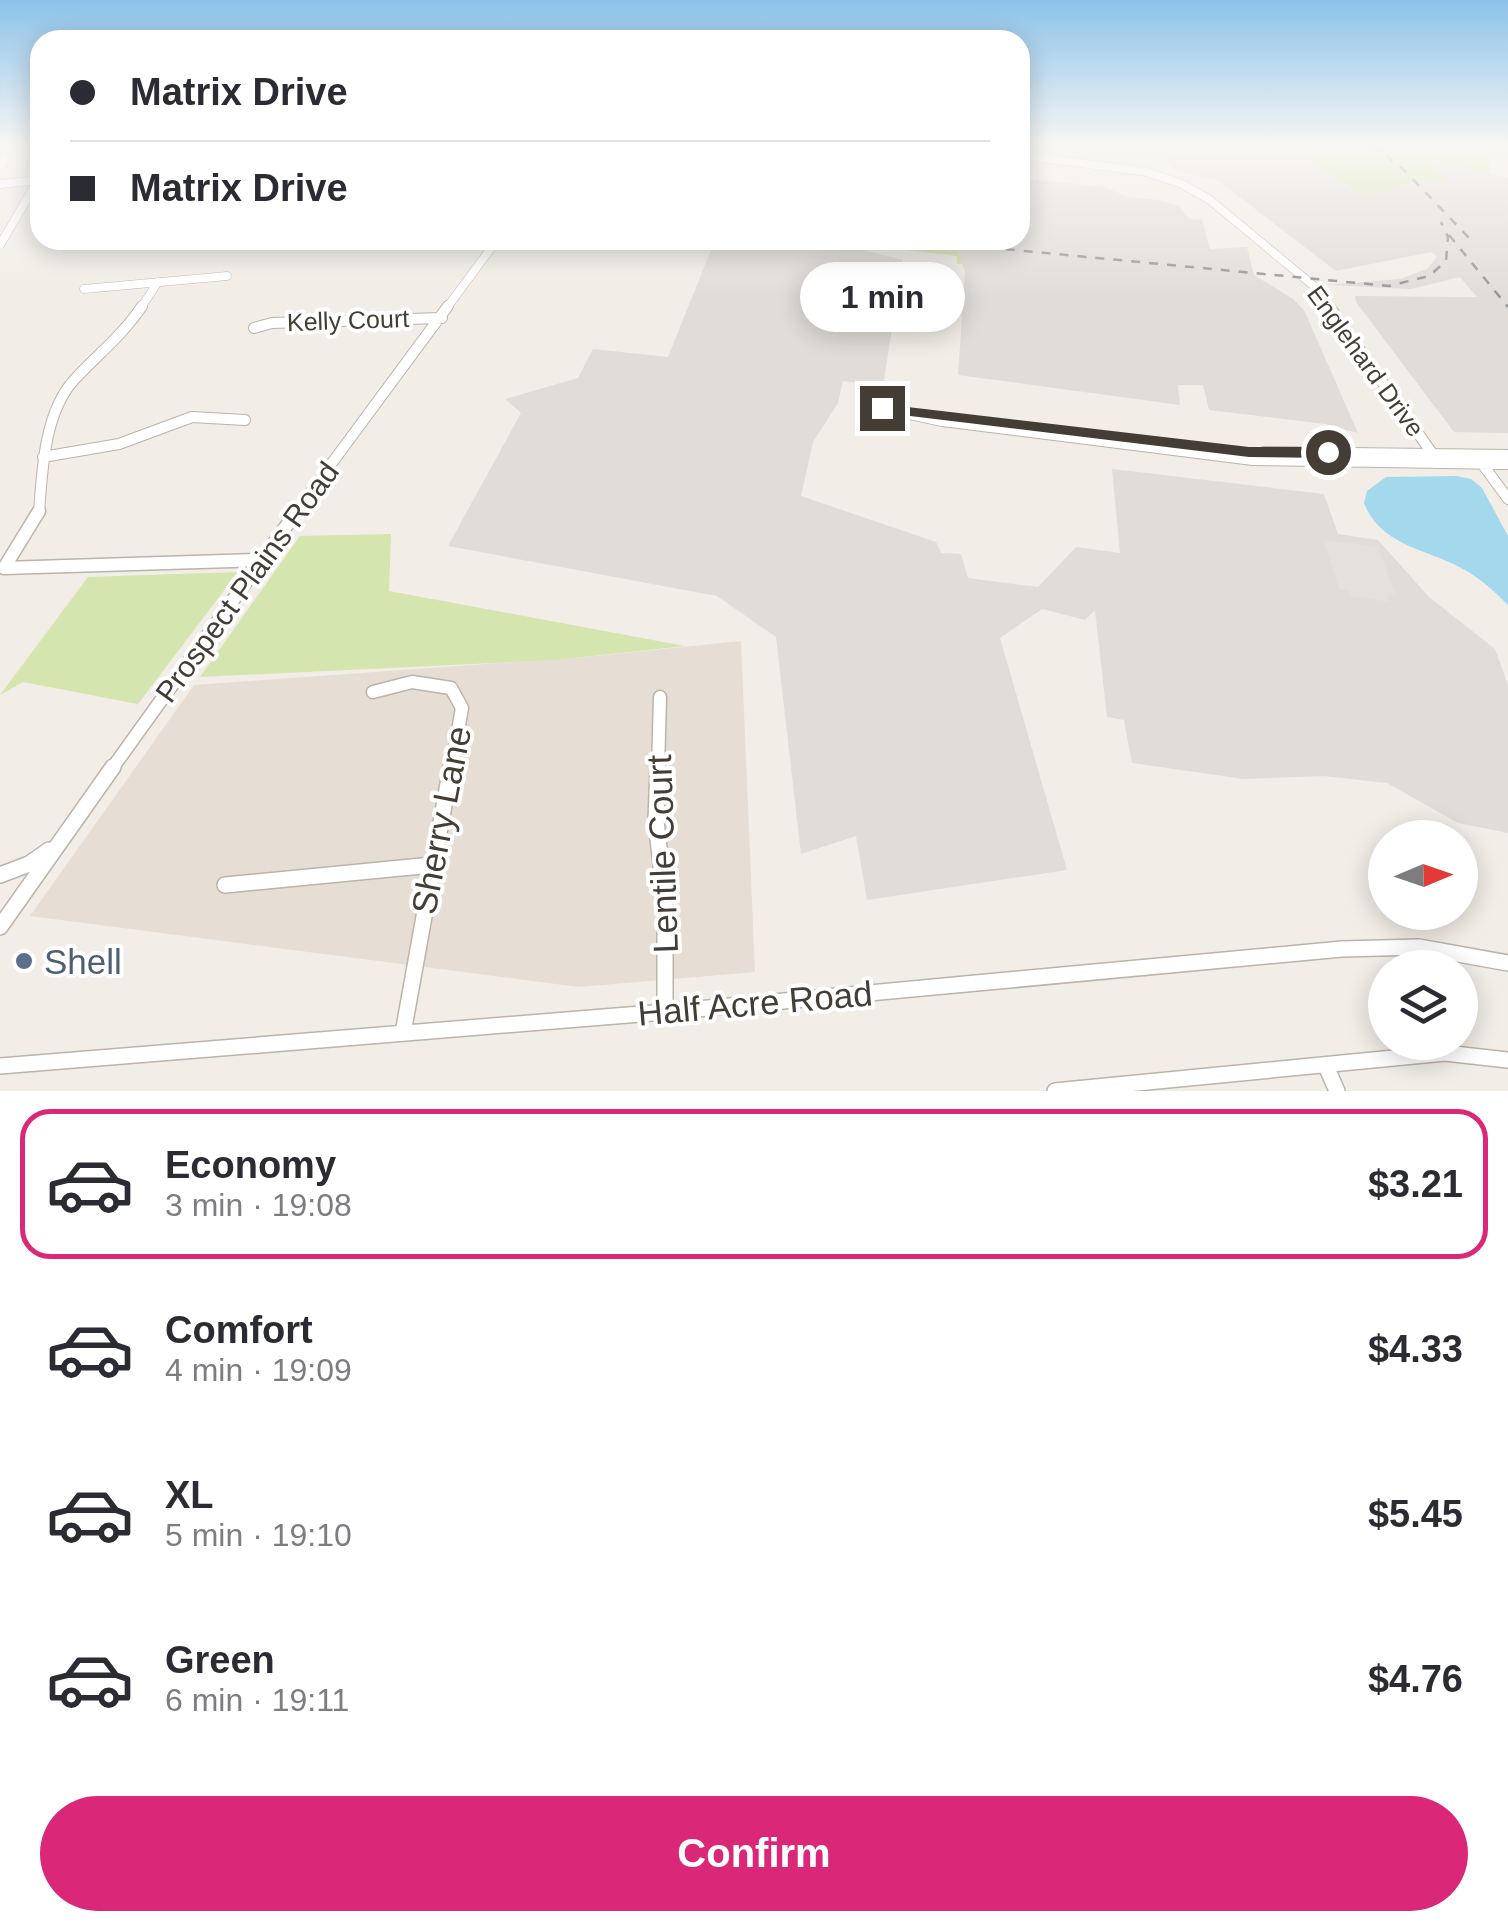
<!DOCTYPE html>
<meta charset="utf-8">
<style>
body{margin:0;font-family:Arial,sans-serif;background:#f7f7f7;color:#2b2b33;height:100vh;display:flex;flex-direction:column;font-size:38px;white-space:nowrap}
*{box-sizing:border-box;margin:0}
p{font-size:32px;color:#7c7c81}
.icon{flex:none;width:55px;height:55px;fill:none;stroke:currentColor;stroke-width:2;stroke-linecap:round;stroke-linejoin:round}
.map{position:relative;height:1091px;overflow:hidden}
.sheet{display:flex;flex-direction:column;background:#fff;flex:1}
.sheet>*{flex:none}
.hud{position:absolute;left:30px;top:30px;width:1000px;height:220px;border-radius:30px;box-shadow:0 5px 25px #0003;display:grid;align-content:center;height:220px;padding:0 40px;background:#fff}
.needle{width:65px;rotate:88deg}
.tools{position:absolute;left:1368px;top:820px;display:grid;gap:20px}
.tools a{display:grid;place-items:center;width:110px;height:110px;border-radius:50%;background:#fff;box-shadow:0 5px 25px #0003;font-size:50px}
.end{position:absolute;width:45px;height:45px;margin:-22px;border:12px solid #443d35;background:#fff;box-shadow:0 0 0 5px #fff}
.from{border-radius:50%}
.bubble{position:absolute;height:70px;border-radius:35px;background:#fff;box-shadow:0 5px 25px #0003;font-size:32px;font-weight:800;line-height:70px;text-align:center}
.hud b{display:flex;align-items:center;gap:35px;height:95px;font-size:38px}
.hud b+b{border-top:2px solid #e1e1e2}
.hud i{width:25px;height:25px;background:#2b2b33}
ul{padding:18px 0 0;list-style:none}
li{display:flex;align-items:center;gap:30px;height:150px;margin:0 20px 15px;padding:0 20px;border:5px solid transparent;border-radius:30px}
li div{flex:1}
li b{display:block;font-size:38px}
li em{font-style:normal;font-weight:800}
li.on{border-color:#db2777}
li>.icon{width:90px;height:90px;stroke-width:1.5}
.button{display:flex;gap:20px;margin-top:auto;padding:20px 40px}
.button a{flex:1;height:115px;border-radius:60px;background:#db2777;color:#fff;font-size:40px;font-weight:800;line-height:115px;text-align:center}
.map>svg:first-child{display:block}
.residential{fill:#e6ded4}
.industrial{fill:#e1dcd7}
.green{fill:#d4e5af}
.parking{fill:#e3e0de}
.water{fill:#a3d8ed}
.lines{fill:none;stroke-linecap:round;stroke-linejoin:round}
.minor-far3-casing{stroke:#bdb3a8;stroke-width:9}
.minor-far2-casing{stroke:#bdb3a8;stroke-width:12}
.minor-far1-casing{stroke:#bdb3a8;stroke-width:15}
.minor-casing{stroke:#bdb3a8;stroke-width:18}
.minor-far3{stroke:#fff;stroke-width:8}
.minor-far2{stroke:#fff;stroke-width:10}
.minor-far1{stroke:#fff;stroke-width:12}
.minor{stroke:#fff;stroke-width:15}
.rail{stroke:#959595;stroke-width:2.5;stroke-dasharray:9 9;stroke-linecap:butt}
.route{fill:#443d35}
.service-dot{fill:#5c6f8a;stroke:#fff;stroke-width:4}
.labels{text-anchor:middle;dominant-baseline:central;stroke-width:8;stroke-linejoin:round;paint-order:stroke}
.far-street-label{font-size:25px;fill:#443d35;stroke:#fff}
.street-label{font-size:30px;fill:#443d35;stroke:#fff}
.near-street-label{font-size:35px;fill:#443d35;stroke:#fff}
.near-service-label{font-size:35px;fill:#4e5e75;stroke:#fff;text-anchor:start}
</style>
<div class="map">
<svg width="1508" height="1091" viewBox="0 0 1508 1091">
<rect width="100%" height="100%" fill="#f2ede6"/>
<path class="residential" d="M741 641 755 972 579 987 30 916 194 685 585 657Z"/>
<path class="industrial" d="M1047 145H1282L1356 192 1377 194 1415 181 1446 182 1423 158 1508 178V433L1454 432 1356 302 1355 296 1477 297 1460 277 1411 289 1327 285 1400 279 1427 269 1437 257 1431 252 1336 271 1217 180 1178 171 1159 156Z
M1020 178 1104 187 1128 197 1159 200 1179 206 1189 219 1202 220 1210 249 1247 247 1254 275 1293 299 1304 310 1358 433 1325 424 1209 410 1203 385H1178L1180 405 958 375 965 272 954 240H1020Z
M715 240H822L903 260 883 386 843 381 838 403 813 442 801 496 936 542 941 553 961 554 968 578 1038 587 1076 547 1120 553 1112 469 1324 494 1338 534 1378 540 1429 597 1495 649 1508 685V833L1458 823 1387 783 1324 776 1244 779 1132 763 1124 720 1107 717 1095 610 1085 620 1042 609 1000 638 1067 870 867 900 856 836 801 854 776 637 717 596 448 546 521 413 505 399 578 378 593 349 668 357Z"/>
<path class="green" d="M1282 145H1436L1488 157 1490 174 1426 159 1447 182 1415 181 1377 194 1357 192Z
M822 240H954L962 264H957V256Z
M391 534 389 591 685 646 555 660 200 677 300 536Z
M238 572 138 704 23 682 0 695 88 577Z"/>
<path class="parking" d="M1324 540 1378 547 1396 596 1387 595 1389 602 1351 596 1349 591 1339 589Z"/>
<path class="water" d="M1456 476 1471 479 1482 488 1508 536V605C1495 592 1481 579 1465 570 1429 549 1381 547 1364 503L1367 491 1386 477Z"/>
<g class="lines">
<defs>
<path id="minor-far3" d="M1020 155 1147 172 1182 184 1210 200 1315 287 1330 309
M0 166 15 145
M0 184 38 180
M0 245 40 177
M84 289 227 276
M140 309 158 282
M446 309 497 240"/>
<path id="minor-far2" d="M1329 306 1434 456
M254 328 272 323 442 318
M882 408 942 421 1253 460 1508 464
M1264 452 1508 455
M43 457 119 444 192 417 245 420
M1481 462 1508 499
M39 513C42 472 44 413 74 380 97 355 123 335 142 306
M295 513 448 306"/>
<path id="minor-far1" d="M4 568 39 511
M4 568 260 560
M373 692 412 682 451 688 462 708 451 770
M111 770 297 511
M658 770 660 697"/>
<path id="minor" d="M658 767 656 820 665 902V1012
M0 875 29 864 49 850
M225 885 432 865
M0 927 113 767
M403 1033 451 767
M0 1066 665 1012 1342 949 1419 947 1508 963
M1326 1066 1337 1091
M1055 1091 1445 1053 1508 1060"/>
</defs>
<use href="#minor-far3" class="minor-far3-casing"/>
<use href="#minor-far2" class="minor-far2-casing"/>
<use href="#minor-far1" class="minor-far1-casing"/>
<use href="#minor" class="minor-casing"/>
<use href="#minor-far3" class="minor-far3"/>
<use href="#minor-far2" class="minor-far2"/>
<use href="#minor-far1" class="minor-far1"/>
<use href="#minor" class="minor"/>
<path class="rail" d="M1371 145 1402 168 1472 241
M1449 235 1508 307
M952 244 1389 286 1429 276 1446 261 1448 237 1441 222"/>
</g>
<linearGradient id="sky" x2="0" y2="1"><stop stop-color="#8cc2ea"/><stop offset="0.49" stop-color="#f9f7f4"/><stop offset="1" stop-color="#f9f7f4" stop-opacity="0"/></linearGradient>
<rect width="1508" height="298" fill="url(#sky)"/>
<path class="route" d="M882 404 1249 447H1328L1335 452 1328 458 1249 457 877 412V405Z"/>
<circle class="service-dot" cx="24" cy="961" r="10"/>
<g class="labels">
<g class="far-street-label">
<text transform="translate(348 320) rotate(-2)">Kelly Court</text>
<text transform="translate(1366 361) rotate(54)">Englehard Drive</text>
</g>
<g class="street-label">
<text transform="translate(247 582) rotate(-54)">Prospect Plains Road</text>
</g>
<g class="near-street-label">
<text transform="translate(441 820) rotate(-79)">Sherry Lane</text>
<text transform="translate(662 854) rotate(-92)">Lentile Court</text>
<text transform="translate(755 1003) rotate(-5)">Half Acre Road</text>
</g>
<g class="near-service-label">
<text x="44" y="961">Shell</text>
</g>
</g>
</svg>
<div class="tools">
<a><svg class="needle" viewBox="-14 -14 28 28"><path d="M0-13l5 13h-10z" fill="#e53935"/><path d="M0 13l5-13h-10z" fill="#7c7c81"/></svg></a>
<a><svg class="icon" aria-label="layers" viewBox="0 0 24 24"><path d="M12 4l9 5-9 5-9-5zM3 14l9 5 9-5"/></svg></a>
</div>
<i class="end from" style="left:1328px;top:452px"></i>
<i class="end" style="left:882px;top:408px"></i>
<div class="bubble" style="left:800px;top:262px;width:165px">1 min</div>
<div class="hud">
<b><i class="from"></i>Matrix Drive</b>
<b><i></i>Matrix Drive</b>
</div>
</div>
<section class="sheet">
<ul>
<li class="on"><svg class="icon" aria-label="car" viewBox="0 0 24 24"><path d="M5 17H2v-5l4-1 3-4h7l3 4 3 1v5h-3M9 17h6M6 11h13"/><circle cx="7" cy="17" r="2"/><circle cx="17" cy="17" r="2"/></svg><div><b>Economy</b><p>3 min · 19:08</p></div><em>$3.21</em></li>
<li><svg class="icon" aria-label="car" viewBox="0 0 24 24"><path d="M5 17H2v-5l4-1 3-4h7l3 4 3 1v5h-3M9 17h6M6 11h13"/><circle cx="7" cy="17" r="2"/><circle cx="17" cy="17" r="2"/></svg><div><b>Comfort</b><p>4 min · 19:09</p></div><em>$4.33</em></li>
<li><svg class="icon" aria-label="car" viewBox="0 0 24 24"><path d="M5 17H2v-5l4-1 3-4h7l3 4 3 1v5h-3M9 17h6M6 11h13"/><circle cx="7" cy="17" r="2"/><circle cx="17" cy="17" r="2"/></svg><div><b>XL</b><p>5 min · 19:10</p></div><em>$5.45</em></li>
<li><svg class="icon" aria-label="car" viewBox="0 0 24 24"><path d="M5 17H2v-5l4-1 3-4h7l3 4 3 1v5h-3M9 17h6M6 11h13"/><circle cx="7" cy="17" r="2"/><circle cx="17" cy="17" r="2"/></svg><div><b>Green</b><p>6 min · 19:11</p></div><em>$4.76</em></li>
</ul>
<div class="button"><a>Confirm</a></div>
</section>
